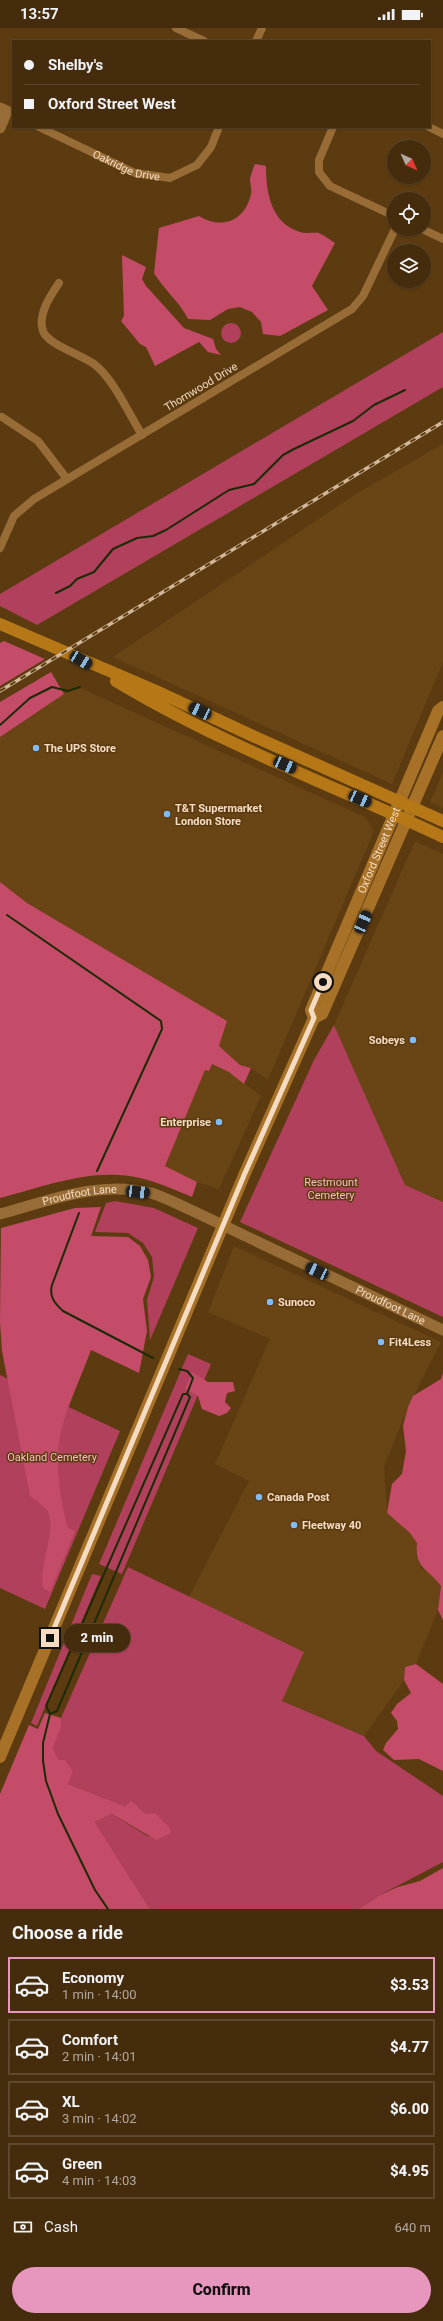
<!DOCTYPE html>
<meta charset="utf-8">
<style>
body{margin:0;font-family:Roboto,sans-serif;background:#4f381b;color:#f1f3f6;height:100vh;display:flex;flex-direction:column;font-size:15px;white-space:nowrap}
*{box-sizing:border-box;margin:0}
p{font-size:13px;color:#b0a79d}
.icon{flex:none;width:22px;height:22px;fill:none;stroke:currentColor;stroke-width:2;stroke-linecap:round;stroke-linejoin:round}
.map{position:relative;height:1881px;overflow:hidden}
.drawer{display:flex;flex-direction:column;background:#452c0d;flex:1}
.drawer>*{flex:none}
.hud{position:absolute;left:12px;top:12px;width:419px;height:88px;border-radius:0px;box-shadow:0 1px 3px #0004,0 0 0 1px #5d482e;display:grid;align-content:center;height:88px;padding:0 12px;background:#452c0d}
.needle{width:26px;rotate:135deg}
.fabs{position:absolute;left:387px;top:112px;display:grid;gap:8px}
.fabs a{display:grid;place-items:center;width:44px;height:44px;border-radius:50%;background:#452c0d;box-shadow:0 1px 3px #0004,0 0 0 1px #5d482e;font-size:20px}
.end{position:absolute;width:18px;height:18px;margin:-9px;border:5px solid #f4dbc1;background:#111;box-shadow:0 0 0 2px #111}
.from{border-radius:50%}
.bubble{position:absolute;height:28px;border-radius:14px;background:#452c0d;box-shadow:0 1px 3px #0004,0 0 0 1px #5d482e;font-size:13px;font-weight:800;line-height:28px;text-align:center}
.car{position:absolute;width:12px;height:24px;margin:-12px -6px;border-radius:5px;box-shadow:0 0 3px 1px #0007;background:linear-gradient(#222 24%,#8ab4d8 0 40%,#222 0 76%,#8ab4d8 0 86%,#222 0)}
.hud b{display:flex;align-items:center;gap:14px;height:38px;font-size:15px}
.hud b+b{border-top:1px solid #5d482e}
.hud i{width:10px;height:10px;background:#f1f3f6}
ul{padding:0;list-style:none}
li{display:flex;align-items:center;gap:12px;height:56px;margin:0 8px 6px;padding:0 4px;border:2px solid #5d482e;border-radius:0px}
li div{flex:1}
li b{display:block;font-size:15px}
li em{font-style:normal;font-weight:800}
li.current{border-color:#e797bd}
li>.icon{width:36px;height:36px;stroke-width:1.5}
h2{padding:0 12px;font-size:18px;line-height:48px}
.pay{display:flex;align-items:center;gap:10px;height:44px;padding:0 12px;font-size:15px}
.pay p{margin-inline-start:auto}
.action{display:flex;gap:8px;margin-top:auto;padding:8px 12px}
.action a{flex:1;height:46px;border-radius:24px;background:#e797bd;color:#111;font-size:16px;font-weight:800;line-height:46px;text-align:center}
.status{display:flex;justify-content:space-between;align-items:center;height:28px;padding:0 20px;background:#452c0d;direction:ltr}
.status svg{height:11px;fill:currentColor}
.map>svg:first-child{display:block}
.built{fill:#694414}
.green{fill:#b0405b}
.forest{fill:#c44c68}
.lines{fill:none;stroke-linecap:round;stroke-linejoin:round}
.stream{stroke:#1c2b06;stroke-width:2}
.minor{stroke:#986c37;stroke-width:8}
.tertiary{stroke:#986c37;stroke-width:11}
.secondary{stroke:#a77227;stroke-width:12}
.primary{stroke:#b67717;stroke-width:12}
.rail-casing{stroke:#d2b89a;stroke-width:3.5}
.rail{stroke:#5c3b11;stroke-width:2;stroke-dasharray:6;stroke-linecap:butt}
.route{stroke:#f4dbc1;stroke-width:5}
.poi-dot{fill:#7fbdfa;stroke:#5c3b11;stroke-width:1.5}
.labels{text-anchor:middle;dominant-baseline:central;stroke-width:3;stroke-linejoin:round;paint-order:stroke}
.street-label{font-size:11px;fill:#f4dbc1;stroke:#5c3b11}
.poi-label{font-size:11px;font-weight:bold;fill:#f4dbc1;stroke:#5c3b11;text-anchor:start}
.park-label{font-size:11px;fill:#fbbcc5;stroke:#5c3b11}
</style>
<div class="status"><b>13:57</b><svg viewBox="0 0 49 12"><path d="M0 12V9h3v3zM5 12V6h3v6zM10 12V3h3v9zM15 12V0h3v12zM26 1h20v11H26zM47 4h2v5h-2z"/></svg></div>
<div class="map">
<svg width="443" height="1881" viewBox="0 0 443 1881">
<rect width="100%" height="100%" fill="#5c3b11"/>
<path class="built" d="M443 416V634L392 756 113 629 354 467Z
M78 659 365 789 374 803 268 1052 251 1040 240 1037 219 1018 227 994 27 875 0 854V709L64 666Z
M443 744V780L430 774Z
M415 813 443 826V1174L405 1157 334 997Z
M212 1036 229 1044 261 1068 219 1161 197 1154 165 1138 205 1042Z
M234 1218 441 1314 408 1379 384 1439 387 1485 410 1505 417 1515 416 1527 421 1540 434 1547 441 1558 438 1582 416 1636 405 1639 404 1652 364 1708 282 1673 304 1624 189 1569 249 1453 215 1436 270 1311 208 1284Z"/>
<path class="green" d="M221 305a10 10 0 1 1 20 0a10 10 0 1 1-20 0Z
M443 304V359L37 597 0 578V566Z
M334 997 405 1157 443 1174V1289L240 1194 314 1032Z
M115 1173 154 1180 198 1200 150 1312 147 1272 154 1249 152 1229 143 1215 128 1205 95 1204 106 1175Z
M188 1326 211 1336 122 1546 99 1536Z
M0 1347 120 1403 45 1581 0 1560Z
M128 1539 304 1624 282 1673 364 1708 376 1723 443 1768V1834L380 1867 359 1881H150L95 1794 112 1786 149 1809 146 1786 131 1772 125 1778 68 1756V1736L59 1732 53 1720 60 1699 61 1690Z
M92 1546 101 1548 37 1698 31 1695Z"/>
<path class="forest" d="M255 136 266 138C266 165 271 195 300 204 306 206 313 204 319 205 324 207 330 212 335 215L312 258 328 282 280 308 263 306 261 294 252 284 240 279 228 281 210 292 188 291C179 273 164 262 154 245L159 200 199 188C222 202 245 193 251 166 252 161 250 156 250 151 251 146 253 140 255 136Z
M122 227 146 239 142 251 146 258 184 300 213 311 216 321 221 327 208 324 199 314 155 338 146 319 140 316 121 293 124 288Z
M4 613 45 631 0 658V615Z
M51 644 64 666 0 709V674Z
M0 854 27 875 227 993 219 1018 240 1037 251 1040 244 1056 229 1044 212 1036 209 1043 205 1042 165 1138 197 1154 192 1169C175 1162 158 1154 140 1150 94 1139 45 1158 0 1170Z
M101 1179 91 1208 128 1209 140 1218 148 1232 151 1249 143 1271 147 1303 139 1345 91 1322C81 1349 68 1376 61 1403 54 1433 60 1471 68 1500L75 1503 50 1564 43 1560C38 1537 58 1501 47 1482 43 1477 35 1472 30 1468L2 1323 0 1294 1 1200 75 1180Z
M192 1344 208 1354H233L235 1363 227 1365 225 1374 231 1380 227 1385 219 1388 202 1381 198 1368 185 1361Z
M443 1345V1592L438 1582 441 1558C428 1540 414 1541 417 1515L410 1505 387 1485 392 1456 402 1446 406 1423 403 1398 408 1379 413 1368 441 1351Z
M416 1636 443 1656V1743L419 1731 394 1732 383 1722 386 1715 398 1701 397 1693 391 1685 397 1676 411 1665 404 1652 405 1639Z
M45 1685 61 1690V1699L53 1720 59 1732H65L73 1743 68 1756 125 1778 131 1772 146 1786 155 1785 169 1799 171 1805 156 1812 112 1786 95 1794 150 1881H0V1766L29 1697 38 1701Z
M443 1840V1881H359L380 1867 398 1859 420 1853Z"/>
<g class="lines">
<path class="stream" d="M56 565 70 558 77 551 94 544 113 521 137 510 153 508 166 502 229 462 254 456 283 427 294 421 353 393 374 377 405 362
M0 697 30 670 52 659 68 663 80 659
M7 887 161 993 162 1001 97 1143
M79 1185 52 1257C49 1268 54 1275 63 1283L153 1330
M50 1686 57 1683 190 1369 187 1366
M108 1881 95 1862 58 1786 46 1753 43 1733V1715L50 1686 46 1678 183 1366H187L193 1350 187 1343 179 1341"/>
<g class="minor">
<path d="M176 0 204 13"/>
<path d="M256 13 262 0"/>
<path id="s1" d="M39 99 135 145 170 150 197 137 211 119 219 99"/>
<path d="M333 99 319 132V144L330 158 394 188"/>
<path d="M429 99 443 106"/>
<path d="M422 201 443 211"/>
<path d="M59 255C51 267 37 287 43 303 47 316 82 327 94 336 113 350 129 386 142 407"/>
<path d="M2 389 38 413 67 451"/>
<path d="M0 520 14 488 34 471 352 281 363 268 395 201"/>
</g>
<g class="tertiary">
<path d="M0 80 7 83 0 100"/>
<path id="s2" d="M0 1186C48 1173 100 1152 151 1165 165 1169 179 1177 193 1183L443 1302"/>
</g>
<g class="secondary">
<path d="M314 990 322 986 443 708"/>
<path id="s3" d="M0 1729 245 1145 314 990 311 982 438 683 443 679"/>
</g>
<path class="primary" d="M0 596 156 663 255 709 443 793
M116 653C219 715 334 758 443 809"/>
<defs>
<path id="rail" d="M0 663 443 394"/>
</defs>
<use href="#rail" class="rail-casing"/>
<use href="#rail" class="rail"/>
</g>
<g class="lines">
<path class="route" d="M50 1610 245 1145 314 990 311 982 323 954"/>
</g>
<g class="poi-dot">
<circle cx="36" cy="720" r="4"/>
<circle cx="167" cy="786" r="4"/>
<circle cx="413" cy="1012" r="4"/>
<circle cx="219" cy="1094" r="4"/>
<circle cx="270" cy="1274" r="4"/>
<circle cx="381" cy="1314" r="4"/>
<circle cx="259" cy="1469" r="4"/>
<circle cx="294" cy="1497" r="4"/>
</g>
<g class="labels">
<g class="street-label">
<text stroke="none"><textPath href="#s1" startOffset="96">Oakridge Drive</textPath></text>
<text transform="translate(201 359) rotate(-31)">Thornwood Drive</text>
<text stroke="none"><textPath href="#s3" startOffset="985">Oxford Street West</textPath></text>
<text stroke="none"><textPath href="#s2" startOffset="82">Proudfoot Lane</textPath></text>
<text stroke="none"><textPath href="#s2" startOffset="419">Proudfoot Lane</textPath></text>
</g>
<g class="poi-label">
<text x="44" y="720">The UPS Store</text>
<text x="175" y="780">T&amp;T Supermarket<tspan x="175" dy="13">London Store</tspan></text>
<text x="405" y="1012" text-anchor="end">Sobeys</text>
<text x="211" y="1094" text-anchor="end">Enterprise</text>
<text x="278" y="1274">Sunoco</text>
<text x="389" y="1314">Fit4Less</text>
<text x="267" y="1469">Canada Post</text>
<text x="302" y="1497">Fleetway 40</text>
</g>
<g class="park-label">
<text x="331" y="1154">Restmount<tspan x="331" dy="13">Cemetery</tspan></text>
<text x="52" y="1429">Oakland Cemetery</text>
</g>
</g>
</svg>
<div class="fabs">
<a><svg class="needle" viewBox="-14 -14 28 28"><path d="M0-13l5 13h-10z" fill="#e53935"/><path d="M0 13l5-13h-10z" fill="#b0a79d"/></svg></a>
<a><svg class="icon" aria-label="locate" viewBox="0 0 24 24"><circle cx="12" cy="12" r="6"/><path d="M12 2v4M12 18v4M2 12h4M18 12h4"/></svg></a>
<a><svg class="icon" aria-label="layers" viewBox="0 0 24 24"><path d="M12 4l9 5-9 5-9-5zM3 14l9 5 9-5"/></svg></a>
</div>
<i class="end from" style="left:323px;top:954px"></i>
<i class="end" style="left:50px;top:1610px"></i>
<div class="bubble" style="left:64px;top:1596px;width:66px">2 min</div>
<i class="car" style="left:81px;top:632px;rotate:121deg"></i>
<i class="car" style="left:200px;top:683px;rotate:295deg"></i>
<i class="car" style="left:285px;top:737px;rotate:114deg"></i>
<i class="car" style="left:360px;top:771px;rotate:114deg"></i>
<i class="car" style="left:363px;top:894px;rotate:24deg"></i>
<i class="car" style="left:138px;top:1164px;rotate:97deg"></i>
<i class="car" style="left:317px;top:1243px;rotate:295deg"></i>
<div class="hud">
<b><i class="from"></i>Shelby's</b>
<b><i></i>Oxford Street West</b>
</div>
</div>
<section class="drawer">
<h2>Choose a ride</h2>
<ul>
<li class="current"><svg class="icon" aria-label="car" viewBox="0 0 24 24"><path d="M5 17H2v-5l4-1 3-4h7l3 4 3 1v5h-3M9 17h6M6 11h13"/><circle cx="7" cy="17" r="2"/><circle cx="17" cy="17" r="2"/></svg><div><b>Economy</b><p>1 min · 14:00</p></div><em>$3.53</em></li>
<li><svg class="icon" aria-label="car" viewBox="0 0 24 24"><path d="M5 17H2v-5l4-1 3-4h7l3 4 3 1v5h-3M9 17h6M6 11h13"/><circle cx="7" cy="17" r="2"/><circle cx="17" cy="17" r="2"/></svg><div><b>Comfort</b><p>2 min · 14:01</p></div><em>$4.77</em></li>
<li><svg class="icon" aria-label="car" viewBox="0 0 24 24"><path d="M5 17H2v-5l4-1 3-4h7l3 4 3 1v5h-3M9 17h6M6 11h13"/><circle cx="7" cy="17" r="2"/><circle cx="17" cy="17" r="2"/></svg><div><b>XL</b><p>3 min · 14:02</p></div><em>$6.00</em></li>
<li><svg class="icon" aria-label="car" viewBox="0 0 24 24"><path d="M5 17H2v-5l4-1 3-4h7l3 4 3 1v5h-3M9 17h6M6 11h13"/><circle cx="7" cy="17" r="2"/><circle cx="17" cy="17" r="2"/></svg><div><b>Green</b><p>4 min · 14:03</p></div><em>$4.95</em></li>
</ul>
<div class="pay"><svg class="icon" aria-label="cash" viewBox="0 0 24 24"><path d="M3 7h18v10H3z"/><circle cx="12" cy="12" r="2"/></svg>Cash<p>640 m</p></div>
<div class="action"><a>Confirm</a></div>
</section>
